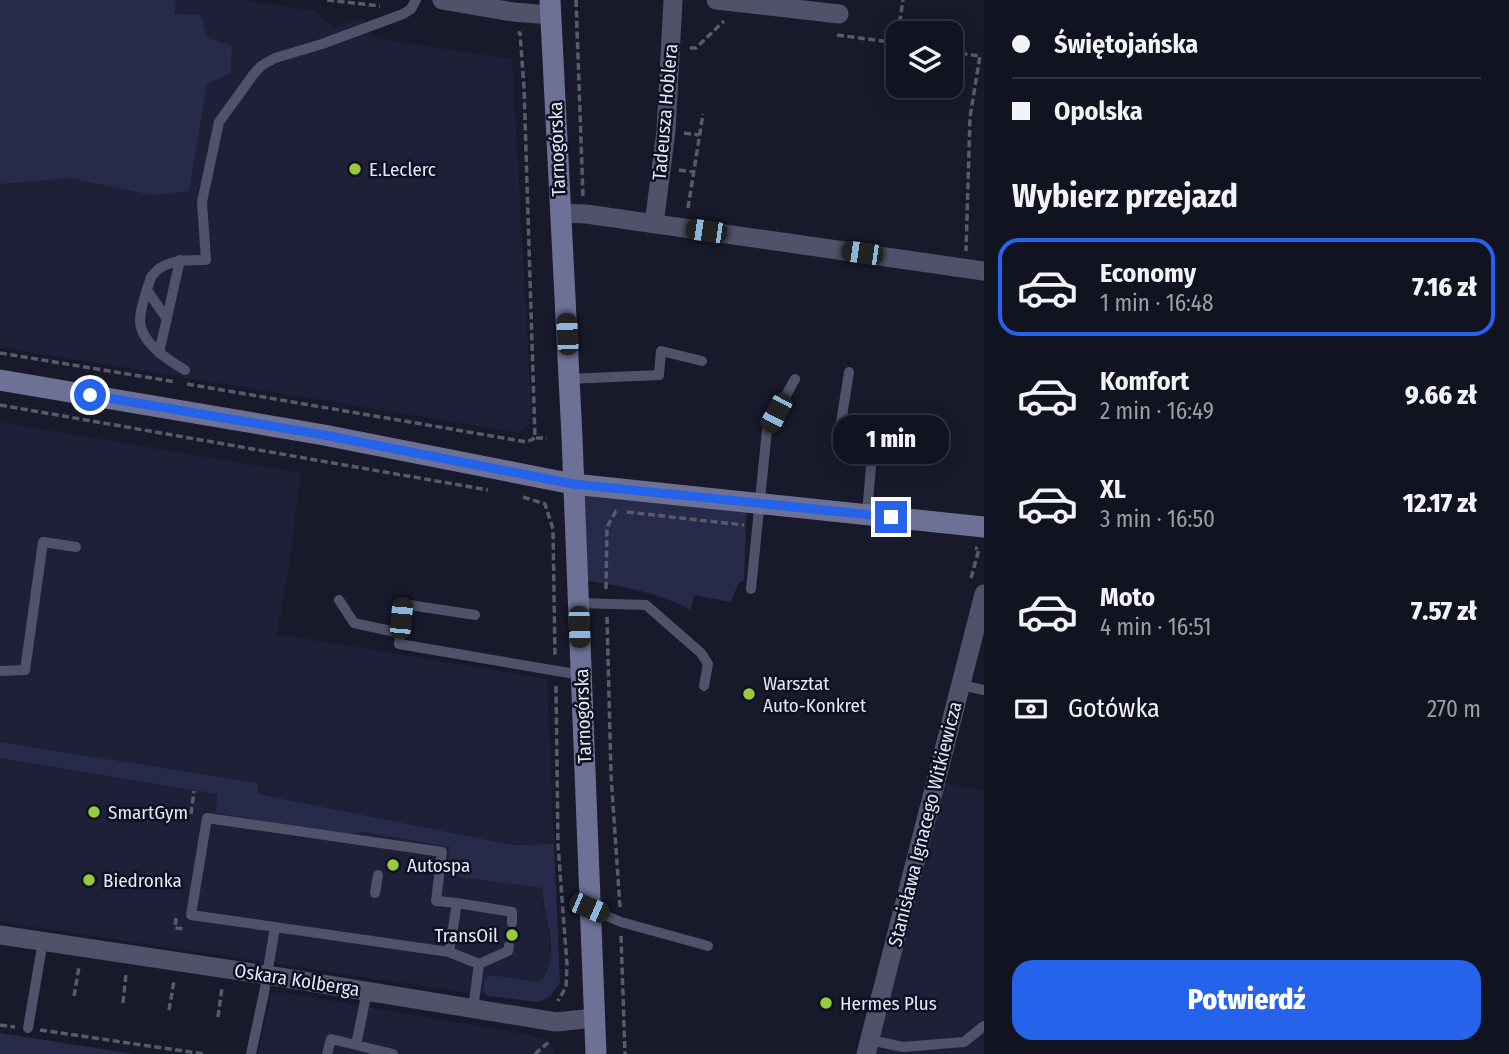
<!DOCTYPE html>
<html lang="pl">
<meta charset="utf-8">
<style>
body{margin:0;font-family:"Fira Sans Condensed",sans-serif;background:#1b1c29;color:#f1f3f6;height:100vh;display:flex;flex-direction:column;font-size:26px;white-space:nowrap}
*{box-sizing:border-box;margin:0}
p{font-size:23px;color:#9c9ea5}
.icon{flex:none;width:38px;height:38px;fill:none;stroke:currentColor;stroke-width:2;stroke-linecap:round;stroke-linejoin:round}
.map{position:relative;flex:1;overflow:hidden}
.sheet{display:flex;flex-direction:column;background:#121320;width:525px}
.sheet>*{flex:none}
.banner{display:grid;align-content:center;height:154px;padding:0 28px;background:#121320}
.fabs{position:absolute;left:886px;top:21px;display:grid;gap:14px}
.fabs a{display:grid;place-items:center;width:77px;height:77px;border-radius:14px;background:#121320;box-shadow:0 4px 18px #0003,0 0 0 2px #31323e;font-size:35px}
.end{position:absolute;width:32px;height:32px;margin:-16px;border:9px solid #2563eb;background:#fff;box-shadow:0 0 0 4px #fff}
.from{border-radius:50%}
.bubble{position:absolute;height:49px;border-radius:21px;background:#121320;box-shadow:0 4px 18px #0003,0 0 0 2px #31323e;font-size:23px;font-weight:800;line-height:49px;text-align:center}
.car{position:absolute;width:21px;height:42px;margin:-21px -10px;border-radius:9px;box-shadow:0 0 5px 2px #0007;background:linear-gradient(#222 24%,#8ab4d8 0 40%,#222 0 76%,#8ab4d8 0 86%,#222 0)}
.banner b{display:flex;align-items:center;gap:24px;height:66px;font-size:26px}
.banner b+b{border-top:2px solid #31323e}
.banner i{width:18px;height:18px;background:#f1f3f6}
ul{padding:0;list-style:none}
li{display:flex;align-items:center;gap:21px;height:98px;margin:0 14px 10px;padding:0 14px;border:4px solid transparent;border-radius:21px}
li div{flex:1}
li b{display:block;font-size:26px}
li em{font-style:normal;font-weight:800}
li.current{border-color:#2563eb}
li>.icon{width:63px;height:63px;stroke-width:1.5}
h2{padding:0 28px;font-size:32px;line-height:84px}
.pay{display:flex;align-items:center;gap:18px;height:77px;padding:0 28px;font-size:26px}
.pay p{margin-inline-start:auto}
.primary-button{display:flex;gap:14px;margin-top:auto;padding:14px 28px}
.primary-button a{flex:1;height:80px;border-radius:21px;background:#2563eb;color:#fff;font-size:28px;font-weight:800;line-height:80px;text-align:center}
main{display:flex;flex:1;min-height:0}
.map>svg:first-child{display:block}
.built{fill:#1e2038}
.green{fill:#272a49}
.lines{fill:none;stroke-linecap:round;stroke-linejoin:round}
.path{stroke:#595a6a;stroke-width:3.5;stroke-dasharray:7 3.5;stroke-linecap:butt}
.lane{stroke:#4f5269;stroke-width:10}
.street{stroke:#4f5269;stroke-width:19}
.secondary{stroke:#6c7195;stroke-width:21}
.route{stroke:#2563eb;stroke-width:9}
.poi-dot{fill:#94cc3c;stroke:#0f1022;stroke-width:2.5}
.labels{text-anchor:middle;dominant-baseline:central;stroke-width:5;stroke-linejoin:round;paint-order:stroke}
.street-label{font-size:19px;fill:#e5e7f4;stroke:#0f1022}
.poi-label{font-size:19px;fill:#e5e7f4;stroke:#0f1022;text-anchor:start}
</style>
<main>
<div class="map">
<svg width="984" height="1054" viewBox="0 0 984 1054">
<rect width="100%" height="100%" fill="#18192b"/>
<path class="built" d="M0 0H242L316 11 322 20 335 27 365 18 374 38 512 59 532 421 520 433 0 347Z
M0 422 301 473 290 559 277 634 547 679 554 844 513 845 257 794 258 783 0 742Z
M0 758 217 794 216 813 342 835 365 832 450 847 447 875 542 888 543 908 548 918 551 960 547 975 539 982 490 975 483 989 488 996 0 922Z
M936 781 984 791V1054H866Z
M280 992 530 1035 549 1041 555 1054H258L271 994Z"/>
<path class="green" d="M0 0H176L174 14 201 15 207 38 232 46 231 73 207 84 189 191 152 195 70 178 0 184Z
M573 484 747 502 744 580 738 584 731 602 694 595 691 610C655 591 616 585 577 579Z
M0 742 258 783V794L513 845 554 844 560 983 549 997 538 1002 488 996 483 989 484 980 490 975 539 982C564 959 543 916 542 888L446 875 450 847 365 832 342 835 216 813 217 794 0 758Z
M0 1033 134 1054H0Z"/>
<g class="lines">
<path class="path" d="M327 0 380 6
M576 0 583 196
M898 33 903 0
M837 35 898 43
M690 48H696L724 21
M950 52 980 56 970 117 966 251
M684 133 699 135
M679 170 694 172
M688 208 703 114
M0 353 176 382
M187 384 527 442 535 438 524 87 520 33 518 32
M0 405 488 490
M536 438H547
M523 497 545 504 553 529 555 657
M627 512 744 525
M971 578 979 549 975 548
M606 589 607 527 616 511H619
M607 617 611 775 620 907
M556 686 558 845 567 965 566 987 558 1001
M191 814 194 791
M176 918 175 928 185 929
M621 936 625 1054
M74 996 79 967
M123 1003 126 974
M169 1010 174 981
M218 1017 222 988
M0 1025 15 1027
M40 1030 204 1054
M535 1054 550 1041"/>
<path class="lane" d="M147 290 167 319
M159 353 180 260
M185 370C168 360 141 343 140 321 140 307 147 290 151 277 163 259 187 260 206 260L202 202 219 122 253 75 261 66 275 58 322 44 403 14 411 9 416 0
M849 372 840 429 873 442 867 514
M569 379 659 375 661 351 702 361
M751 589 767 430 795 379
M339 600 354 623 400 633
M579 603 646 605 701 653 708 664 704 686
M475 615 403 604 399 644 581 675
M0 671 25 670 43 542 76 547
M961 685 984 690
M375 893 378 875
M590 909 621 922 708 946
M509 946 508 951 479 964 449 952 457 903 512 912V923
M449 952 191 915 207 818 442 852 436 901 457 903
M473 1009 479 964
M28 1028 43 941
M870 1040 903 1047 964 1042 984 1026
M356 1045 393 1054
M251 1054 264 993 275 927
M327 1054 331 1039 356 1045 367 991"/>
<path class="street" d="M442 0 513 12 551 15
M716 0 839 14
M560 213 586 214 984 271
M654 224 666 131 673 0
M0 935 267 975 556 1022 594 1018
M866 1054 984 594"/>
<path class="secondary" d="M550 0 572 437 596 1054
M0 380 324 435 573 484 984 527"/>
</g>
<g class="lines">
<path class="route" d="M90 395 324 435 573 484 891 517"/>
</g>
<g class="poi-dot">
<circle cx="355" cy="169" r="7"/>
<circle cx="749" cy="694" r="7"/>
<circle cx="94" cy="812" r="7"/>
<circle cx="393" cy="865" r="7"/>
<circle cx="89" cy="880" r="7"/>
<circle cx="512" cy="935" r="7"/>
<circle cx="826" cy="1003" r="7"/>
</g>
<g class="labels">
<g class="street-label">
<text transform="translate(665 112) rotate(-85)">Tadeusza Hoblera</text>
<text transform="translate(557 149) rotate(-92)">Tarnogórska</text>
<text transform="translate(583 716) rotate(-92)">Tarnogórska</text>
<text transform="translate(925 824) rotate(-76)">Stanisława Ignacego Witkiewicza</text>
<text transform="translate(297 980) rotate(9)">Oskara Kolberga</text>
</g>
<g class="poi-label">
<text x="369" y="169">E.Leclerc</text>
<text x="763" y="683">Warsztat<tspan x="763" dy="22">Auto-Konkret</tspan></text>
<text x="108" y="812">SmartGym</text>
<text x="407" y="865">Autospa</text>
<text x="103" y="880">Biedronka</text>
<text x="498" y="935" text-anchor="end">TransOil</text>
<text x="840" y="1003">Hermes Plus</text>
</g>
</g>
</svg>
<div class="fabs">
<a><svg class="icon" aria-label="layers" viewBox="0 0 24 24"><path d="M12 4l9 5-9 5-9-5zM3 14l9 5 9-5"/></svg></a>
</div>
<i class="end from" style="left:90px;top:395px"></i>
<i class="end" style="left:891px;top:517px"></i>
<div class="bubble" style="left:833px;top:415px;width:116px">1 min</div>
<i class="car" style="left:706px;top:231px;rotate:278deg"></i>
<i class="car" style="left:862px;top:253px;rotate:278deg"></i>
<i class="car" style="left:567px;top:334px;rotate:357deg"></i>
<i class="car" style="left:776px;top:413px;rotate:208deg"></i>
<i class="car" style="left:401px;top:618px;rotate:5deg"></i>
<i class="car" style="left:579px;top:627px;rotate:178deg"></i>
<i class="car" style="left:589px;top:908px;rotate:113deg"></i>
</div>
<section class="sheet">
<div class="banner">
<b><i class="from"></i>Świętojańska</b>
<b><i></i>Opolska</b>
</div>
<h2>Wybierz przejazd</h2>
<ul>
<li class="current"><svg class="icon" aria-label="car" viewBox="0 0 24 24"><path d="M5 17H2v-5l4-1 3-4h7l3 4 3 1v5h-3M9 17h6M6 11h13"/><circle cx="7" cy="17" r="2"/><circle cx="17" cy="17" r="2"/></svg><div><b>Economy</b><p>1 min · 16:48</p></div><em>7.16 zł</em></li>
<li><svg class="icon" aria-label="car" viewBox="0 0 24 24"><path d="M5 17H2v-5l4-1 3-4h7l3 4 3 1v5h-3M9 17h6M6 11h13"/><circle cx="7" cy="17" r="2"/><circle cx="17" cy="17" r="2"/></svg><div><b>Komfort</b><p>2 min · 16:49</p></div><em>9.66 zł</em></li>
<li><svg class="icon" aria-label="car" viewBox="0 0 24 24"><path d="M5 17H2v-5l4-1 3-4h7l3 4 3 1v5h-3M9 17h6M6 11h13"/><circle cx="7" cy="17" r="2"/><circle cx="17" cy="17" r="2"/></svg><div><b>XL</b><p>3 min · 16:50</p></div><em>12.17 zł</em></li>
<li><svg class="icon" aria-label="car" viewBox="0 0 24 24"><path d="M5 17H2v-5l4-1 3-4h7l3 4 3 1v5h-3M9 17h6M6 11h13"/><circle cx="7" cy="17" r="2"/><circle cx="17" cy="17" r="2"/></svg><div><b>Moto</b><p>4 min · 16:51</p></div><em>7.57 zł</em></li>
</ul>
<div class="pay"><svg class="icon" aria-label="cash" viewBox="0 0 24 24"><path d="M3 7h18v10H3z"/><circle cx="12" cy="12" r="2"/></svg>Gotówka<p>270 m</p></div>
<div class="primary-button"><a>Potwierdź</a></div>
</section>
</main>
